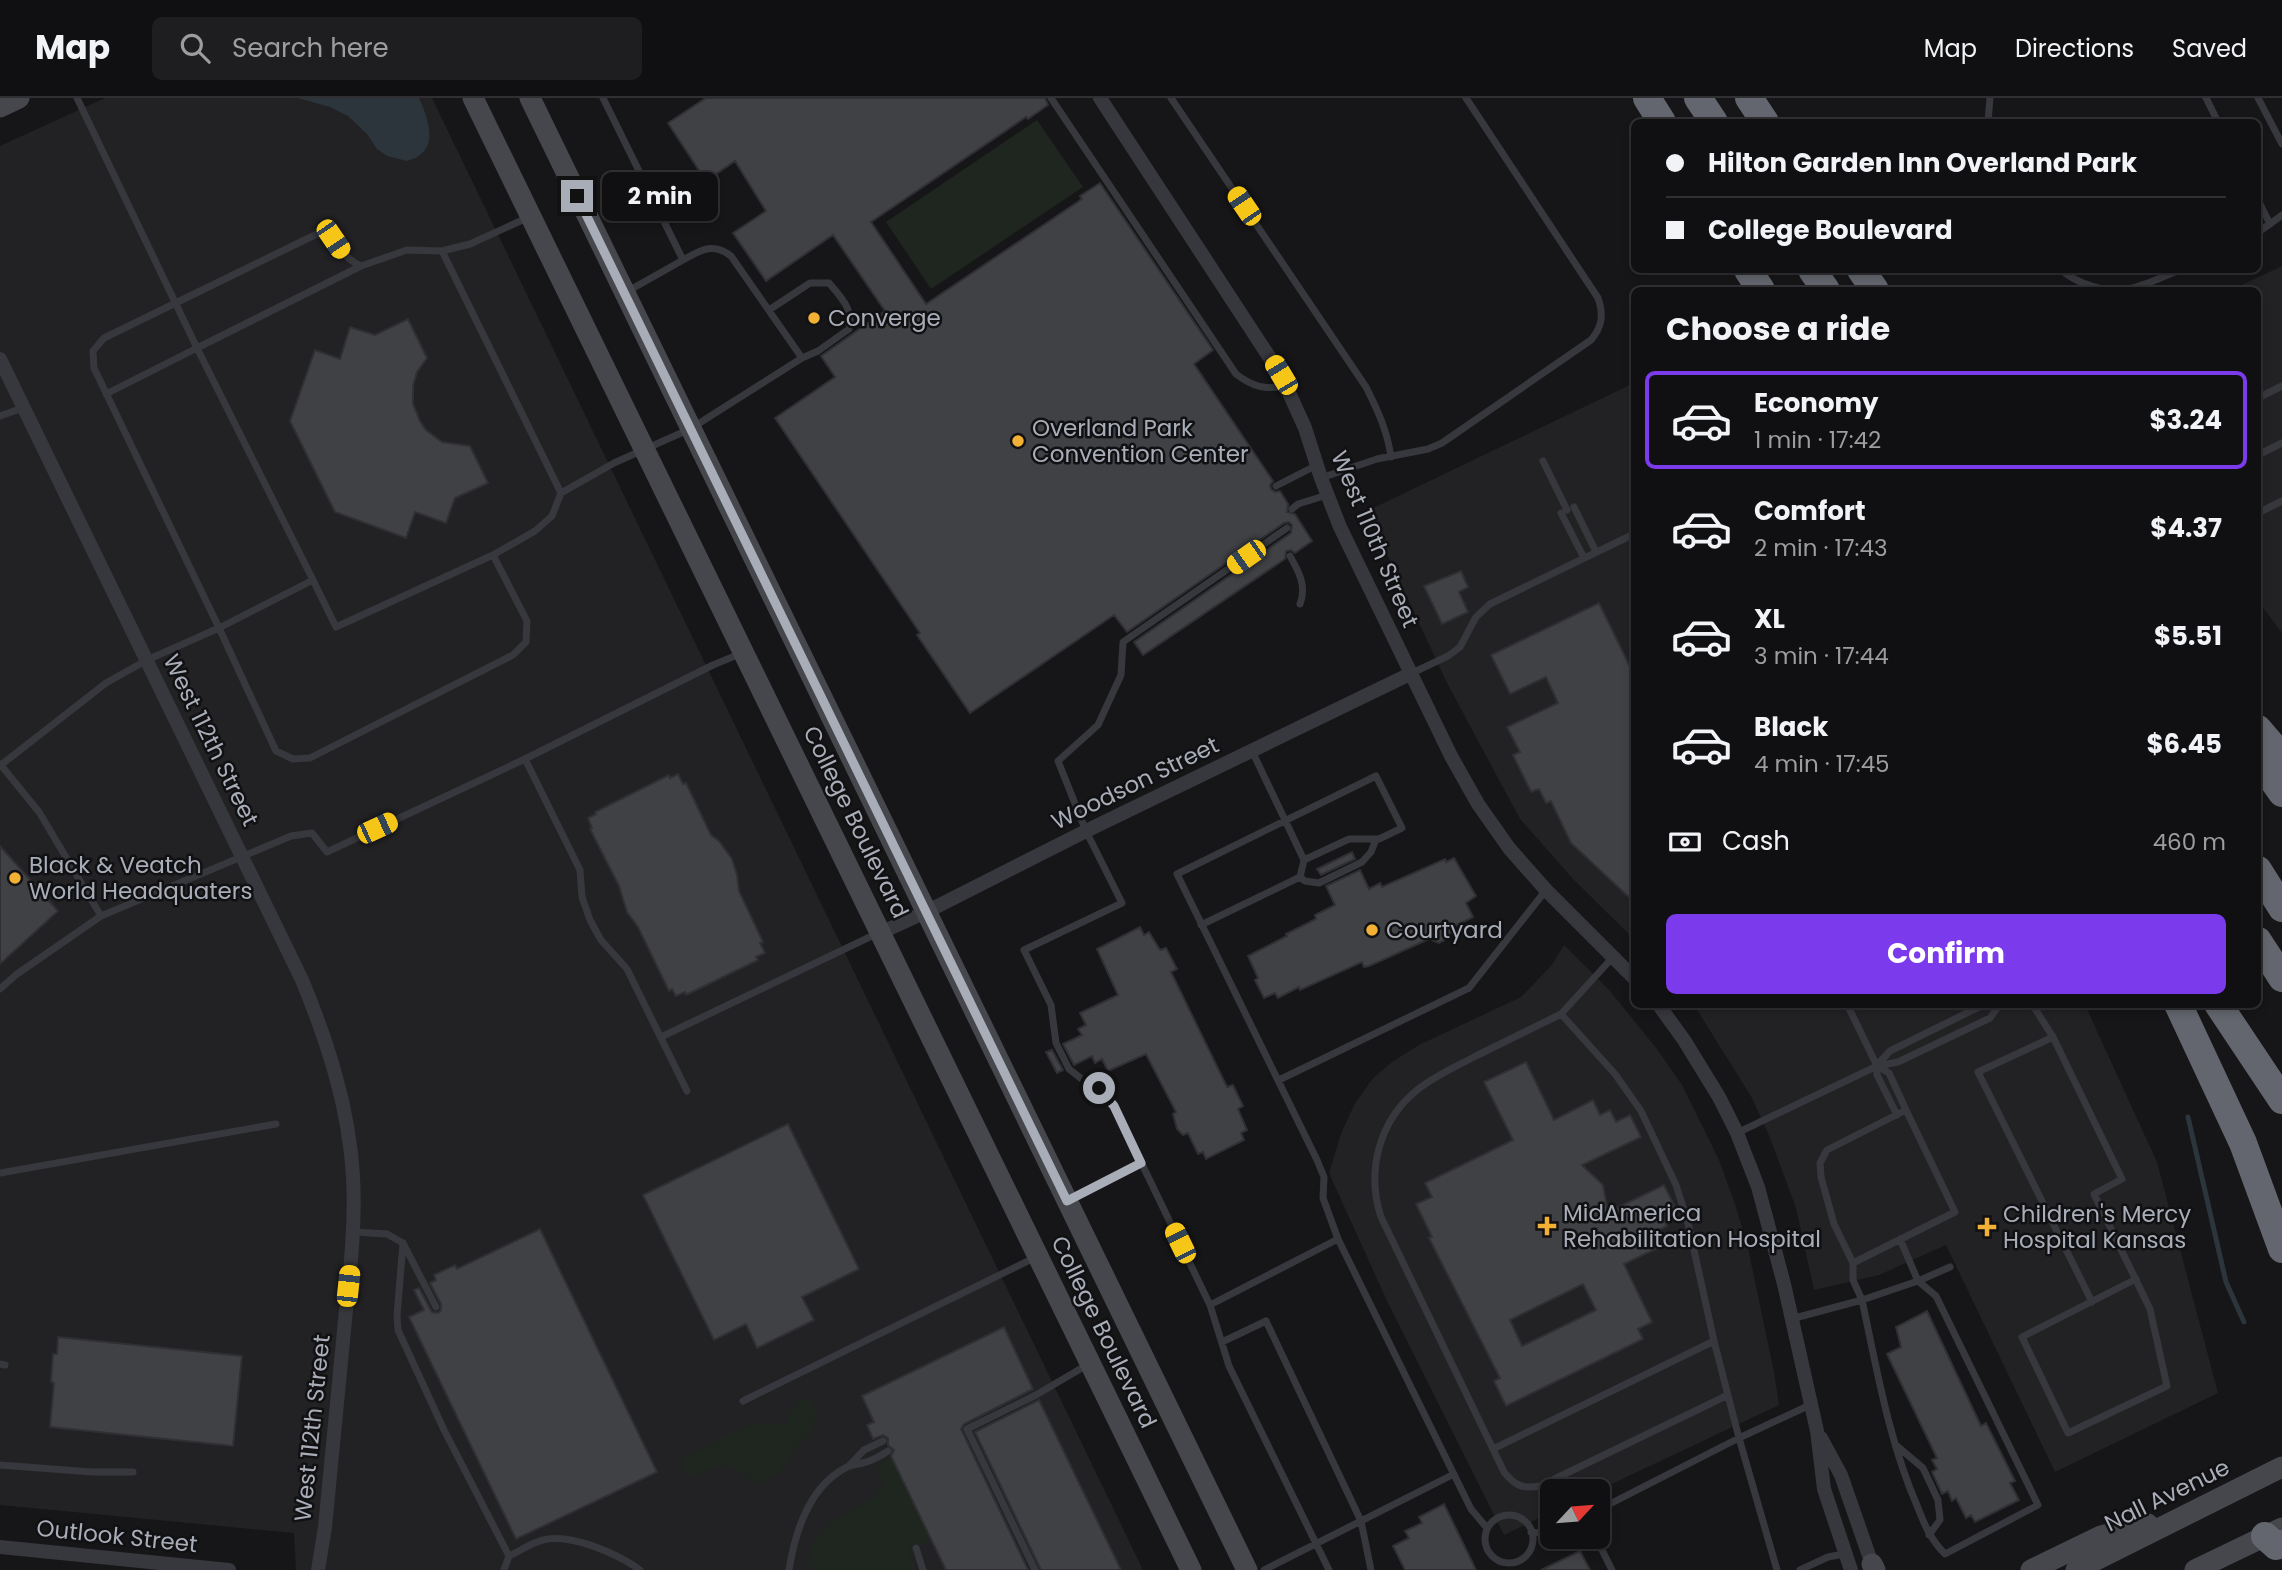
<!DOCTYPE html>
<meta charset="utf-8">
<style>
body{margin:0;font-family:Poppins,sans-serif;background:#1e1e20;color:#f1f3f6;height:100vh;display:flex;flex-direction:column;font-size:26px;white-space:nowrap}
*{box-sizing:border-box;margin:0}
p{font-size:23px;color:#9c9d9f}
.icon{flex:none;width:38px;height:38px;fill:none;stroke:currentColor;stroke-width:2;stroke-linecap:round;stroke-linejoin:round}
.map{position:relative;flex:1;overflow:hidden}
.side{position:absolute;left:1631px;top:189px;width:630px;height:721px;display:flex;flex-direction:column;background:#101012;border-radius:10px;box-shadow:0 4px 10px #0003,0 0 0 2px #303032}
.side>*{flex:none}
.hud{position:absolute;left:1631px;top:21px;width:630px;height:154px;border-radius:10px;box-shadow:0 4px 10px #0003,0 0 0 2px #303032;display:grid;align-content:center;height:154px;padding:0 35px;background:#101012}
.needle{width:46px;rotate:64deg}
.tools{position:absolute;left:1540px;top:1381px;display:grid;gap:14px}
.tools a{display:grid;place-items:center;width:70px;height:70px;border-radius:10px;background:#101012;box-shadow:0 4px 10px #0003,0 0 0 2px #303032;font-size:35px}
.end{position:absolute;width:32px;height:32px;margin:-16px;border:9px solid #a8adb8;background:#111;box-shadow:0 0 0 4px #111}
.from{border-radius:50%}
.bubble{position:absolute;height:49px;border-radius:10px;background:#101012;box-shadow:0 4px 10px #0003,0 0 0 2px #303032;font-size:23px;font-weight:700;line-height:49px;text-align:center}
.car{position:absolute;width:21px;height:42px;margin:-21px -10px;border-radius:9px;box-shadow:0 0 5px 2px #0007;background:linear-gradient(#f5c518 24%,#345 0 40%,#f5c518 0 76%,#345 0 86%,#f5c518 0)}
.hud b{display:flex;align-items:center;gap:24px;height:66px;font-size:26px}
.hud b+b{border-top:2px solid #303032}
.hud i{width:18px;height:18px;background:#f1f3f6}
ul{padding:0;list-style:none}
li{display:flex;align-items:center;gap:21px;height:98px;margin:0 14px 10px;padding:0 21px;border:4px solid transparent;border-radius:10px}
li div{flex:1}
li b{display:block;font-size:26px}
li em{font-style:normal;font-weight:700}
li.selected{border-color:#7c3aed}
li>.icon{width:63px;height:63px;stroke-width:1.5}
h2{padding:0 35px;font-size:32px;line-height:84px}
.pay{display:flex;align-items:center;gap:18px;height:77px;padding:0 35px;font-size:26px}
.pay p{margin-inline-start:auto}
.cta{display:flex;gap:14px;margin-top:auto;padding:14px 35px}
.cta a{flex:1;height:80px;border-radius:10px;background:#7c3aed;color:#fff;font-size:28px;font-weight:700;line-height:80px;text-align:center}
header{display:flex;align-items:center;gap:42px;box-sizing:border-box;height:98px;padding:0 35px;background:#101012;border-bottom:2px solid #303032}
header strong{font-size:33px}
nav{display:flex;gap:38px;margin-inline-start:auto;font-size:24px}
.search{width:490px;height:63px;background:#1e1e20;display:flex;align-items:center;gap:18px;box-sizing:border-box;padding:0 24px;border-radius:10px;color:#9c9d9f;font-size:26px}
.map>svg:first-child{display:block}
.built{fill:#222225}
.green{fill:#1e261f}
.water{fill:#2c353c}
.lines{fill:none;stroke-linecap:round;stroke-linejoin:round}
.stream{stroke:#2c353c;stroke-width:5}
.building{fill:#404145;stroke:#303034;stroke-width:2;fill-rule:evenodd}
.lane{stroke:#37383d;stroke-width:7}
.street{stroke:#37383d;stroke-width:14}
.secondary{stroke:#45474d;stroke-width:21}
.highway{stroke:#63666e;stroke-width:28}
.route{stroke:#a8adb8;stroke-width:9}
.poi-dot{fill:#f2b134;stroke:#111113;stroke-width:2.5}
.labels{text-anchor:middle;dominant-baseline:central;stroke-width:5;stroke-linejoin:round;paint-order:stroke}
.poi-label{font-size:23px;fill:#a8adb8;stroke:#111113;text-anchor:start}
.street-label{font-size:23px;fill:#a8adb8;stroke:#111113}
</style>
<header>
<strong>Map</strong>
<div class="search"><svg class="icon" aria-label="search" viewBox="0 0 24 24"><circle cx="10" cy="10" r="6"/><path d="M15 15l6 6"/></svg>Search here</div>
<nav><a>Map</a><a>Directions</a><a>Saved</a></nav>
</header>
<div class="map">
<svg width="2282" height="1472" viewBox="0 0 2282 1472">
<rect width="100%" height="100%" fill="#161618"/>
<path class="built" d="M105 0H432L1143 1472H296L294 1435 0 1407V48Z
M2282 168V535L2258 503V192H2231Z
M1634 285V841L1574 782 1520 721 1446 583 1367 413Z
M1564 847 1610 893 1657 951 1682 987 1719 1062 1735 1106 1748 1150 1774 1274 1779 1307 1597 1393H1552V1414L1504 1437 1388 1205 1329 1075 1341 1036 1354 1007 1373 980 1392 964 1419 947 1521 899 1551 868Z
M1694 907H2085L2157 1064 2218 1295 2055 1374 1946 1147 1879 1177 1814 1192 1796 1110 1770 1040 1752 1000Z"/>
<path class="green" d="M1037 22 1083 89 931 191 886 124Z
M808 1300C820 1308 816 1330 807 1339 803 1344 798 1345 795 1350 789 1359 785 1370 776 1377 769 1383 760 1384 751 1385 729 1360 720 1368 692 1378L684 1373 681 1366 684 1358C708 1351 727 1333 752 1327 763 1324 774 1327 786 1326 789 1314 795 1304 808 1300Z
M891 1359 931 1441 908 1451 916 1472H808C811 1434 825 1428 855 1410 865 1405 873 1397 882 1391L883 1385 876 1366Z"/>
<path class="water" d="M298 0H419C429 23 441 54 407 63L387 58 377 51 367 36 348 18 330 9Z"/>
<g class="lines">
<path class="stream" d="M2188 1019 2226 1184 2244 1224"/>
</g>
<path class="building" d="M706 0H1045L1048 7 1028 21 1026 19 871 124 926 206 1082 101 1080 98 1100 85 1213 252 1194 266 1273 383 1270 387 1271 391 1275 394 1280 393 1288 406 1287 414 1295 416 1312 443 1295 455 1291 452 1286 453 1285 461 1143 557 1134 544 1291 435 1292 427 1289 424 1284 425 1127 534 1114 517 970 615 917 537 920 535 775 320 835 279 821 258 885 213 833 137 766 183 733 135 766 113 735 63 706 83 668 25Z
M408 221 427 260 417 274 413 288V306L420 323 426 332 442 344 470 348 488 385 455 400 446 425 415 414 406 440 335 414 290 323 315 252 340 261 350 229 375 237Z
M1461 473 1468 489 1459 494 1468 514 1442 526 1424 488Z
M1599 505 1634 577V804L1571 745 1551 703 1546 705 1539 691 1531 694 1513 657 1520 654 1507 629 1558 605 1546 579 1510 596 1491 557Z
M678 676 683 686 686 685 711 737 719 743 732 761 737 777 739 793 763 844 760 845 765 855 756 859 758 862 686 897 685 894 676 898 672 891 669 893 638 829 627 814 619 788 590 731 592 730 588 720 596 716 595 714 669 677 670 680Z
M0 748 58 813 0 866Z
M1352 754 1355 761 1321 777 1317 771Z
M1454 760 1476 798 1466 805 1473 819 1453 829 1450 839 1439 845 1429 841 1369 868 1364 869 1362 864 1300 892 1299 889 1278 900 1275 895 1264 900 1255 882 1258 880 1248 858 1287 838 1286 836 1316 821 1315 817 1335 807 1326 788 1360 772 1369 791 1380 785 1382 789 1445 761 1446 764Z
M1140 829 1144 837 1149 834 1160 852 1166 850 1177 871 1171 874 1227 989 1233 987 1243 1008 1238 1011 1247 1032 1241 1035 1244 1042 1206 1061 1203 1054 1198 1056 1188 1035 1183 1037 1177 1031 1173 1016 1176 1014 1146 956 1108 973 1102 961 1095 965 1092 958 1074 967 1063 946 1082 937 1078 931 1086 927 1080 915 1118 897 1097 851Z
M1052 952 1063 972 1057 975 1046 954Z
M1526 964 1554 1022 1593 1002 1600 1017 1610 1012 1616 1024 1630 1017 1641 1039 1582 1067 1603 1087 1608 1114 1664 1087 1675 1109 1661 1116 1667 1128 1657 1133 1664 1147 1624 1166 1652 1224 1638 1231 1643 1241 1506 1308 1494 1283 1500 1280 1429 1140 1432 1139 1416 1106 1432 1099 1425 1085 1513 1042 1484 984ZM1583 1186 1596 1212 1522 1248 1510 1222Z
M788 1026 859 1171 802 1199 814 1222 757 1250 746 1226 714 1242 643 1097Z
M540 1131 657 1374 516 1441 409 1219 424 1212 414 1192 419 1190 432 1214 438 1215 441 1212V1206L430 1185 436 1182 434 1177 455 1167 457 1171Z
M1927 1213 1981 1328 1986 1325 2015 1383 2010 1385 2019 1402 1975 1424 1971 1417 1966 1420 1956 1400 1952 1403 1948 1393 1942 1396 1932 1374 1937 1371 1932 1362 1937 1360 1887 1256 1901 1249 1896 1229Z
M1004 1229 1033 1291 964 1326 961 1331 1028 1472H946L891 1358 894 1352 888 1347V1340L883 1337 873 1341 867 1327 874 1324 862 1298Z
M58 1239 242 1258 233 1348 50 1329 54 1285 51 1284 53 1256H57Z
M1039 1302 1121 1472H1041L975 1334Z
M1444 1406 1476 1472H1405L1393 1448 1409 1440 1405 1433 1422 1425 1419 1419Z
M1580 1453 1590 1472H1541Z"/>
<g class="lines">
<path class="lane" d="M77 0 197 250 106 296
M603 0 683 162 628 193
M1051 0 1236 276C1253 289 1265 292 1286 288
M1171 0 1366 289C1378 313 1387 332 1391 359
M2206 0 2218 24
M2258 0 2282 46
M1988 24 1990 0
M2258 102 2270 126 2282 117
M2258 134 2270 126
M442 153 561 395
M361 168 197 250 313 482 219 530 94 270 93 253 104 240 321 134C339 144 342 160 361 168L407 152 442 153 470 146 527 120
M2061 172C2078 186 2105 195 2128 191 2145 188 2164 178 2180 172
M769 212 810 185H829C841 199 854 212 849 231L818 253 802 260
M2258 300 2282 288
M0 318 23 310
M2258 357 2282 345
M1543 363 1567 412
M1321 380 1377 361 1428 351 1442 345 1591 242C1602 229 1604 217 1598 200L1466 0
M1276 388 1317 367
M1574 409 1596 454
M1292 411 1298 406 1327 397
M1561 415 1584 460
M2258 415 2282 403
M1287 430 1123 544 1121 577 1098 627 1058 663 1086 733 1122 805 1024 852 1051 907 1056 945 1069 971 1083 982 1099 990 1114 1008 1210 1207 1229 1268 1329 1472
M1290 458C1299 474 1307 488 1300 506
M313 482 336 529 493 457
M1410 576 1448 558 1460 549 1476 519 1490 506 1634 436
M1252 653 1304 762
M525 661 580 772 582 799 590 822 601 842 627 871 687 993
M0 666 39 714 101 818
M1 667 106 585 147 562 219 530 276 653 293 661 310 660 513 557 526 544 527 523 493 457 535 433 552 418 561 395 614 365 690 331 802 260 731 158C713 144 701 152 683 162
M1300 779 1305 783 1319 785 1362 764 1371 754 1376 741
M1201 827 1300 779 1304 762 1349 741H1379L1402 730 1376 678 1177 776 1317 1062 1324 1079 1323 1100 1338 1141 1471 1411 1487 1430
M0 891 17 876 101 818 291 738 312 735 327 754 525 661 713 567 742 555
M1847 906 1877 968V977L1897 1017
M2032 906 2053 939 2122 1081 2094 1096 2150 1211 2167 1288 2068 1335 2022 1239 2136 1181
M1561 916C1533 930 1506 943 1478 957 1457 968 1436 977 1417 992 1379 1023 1366 1073 1381 1119L1504 1374C1515 1388 1523 1391 1540 1388L1728 1297
M661 939 876 836
M2053 939 1978 974 2092 1204
M1877 967 1890 953 1985 906
M1877 968 1889 975 1906 1012
M1279 982 1469 890 1546 792
M1737 1035 1877 968 1898 964 1990 920 2000 906
M0 1075 276 1026
M1071 1101 1141 1065
M354 1134 387 1136 403 1145 436 1209
M1900 1141 1918 1183 1862 1202C1877 1272 1889 1344 1918 1410 1925 1428 1931 1442 1945 1456L2038 1407 1936 1198 1918 1183 1950 1169
M403 1145 397 1218 398 1232 444 1332 509 1458C520 1453 531 1445 543 1442 571 1435 618 1456 640 1472
M1210 1207 1338 1141
M1791 1221 1862 1202 1853 1182V1165L1955 1114 1906 1012 1827 1052 1820 1065 1821 1079 1834 1126 1853 1165
M1222 1244 1266 1223 1361 1423 1371 1472
M0 1266 5 1267
M743 1303 1034 1160
M1897 1348 1923 1370 1938 1402 1940 1422 1929 1437
M1493 1351 1714 1243
M0 1367 92 1374H133
M849 1368 864 1352 883 1343
M1598 1412 1739 1340 1714 1243 1688 1125 1676 1087 1641 1013 1615 976 1561 916 1614 858
M1485 1441a24 24 0 1 1 48 0a24 24 0 1 1-48 0Z
M1531 1434 1547 1436 1552 1434
M1595 1438 1612 1472
M916 1450 923 1472
M504 1472 509 1458
M789 1472C795 1434 809 1388 847 1369 854 1366 862 1366 869 1363 875 1361 882 1357 888 1353
M1035 1472 967 1331 1036 1297 1087 1267
M1264 1472 1454 1376
M1777 1472 1739 1340 1810 1307
M1800 1472 1828 1459 1844 1456"/>
<path class="street" d="M1100 0 1281 277 1305 330 1321 380 1340 429 1451 658 1478 706 1509 750 1546 792 1634 880
M0 261 302 882C328 945 349 1010 353 1078 356 1130 349 1181 344 1232 338 1298 331 1364 325 1429L318 1472
M880 835 926 814 1086 733 1410 576
M1658 906 1684 942 1719 999 1737 1035 1758 1089 1784 1186 1817 1333 1824 1391 1851 1472
M1821 1340 1841 1377 1874 1472
M0 1449 229 1472"/>
<path class="secondary" d="M473 0 1191 1472
M530 0 1247 1472
M0 9 19 0
M1872 1466 1875 1472
M2031 1472 2101 1438 2148 1426
M2076 1472 2282 1369
M2195 1472 2282 1430"/>
<path class="highway" d="M1647 0 1662 24
M1698 0 1714 24
M1749 0 1765 24
M1748 172 1761 192
M1812 172 1826 192
M1861 172 1875 192
M2258 631 2282 659
M2258 661 2282 695
M2258 772 2282 810
M2258 843 2282 880
M2178 906 2243 1045 2282 1151
M2218 906 2282 1002
M2265 1438 2276 1448 2282 1446"/>
</g>
<g class="lines">
<path class="route" d="M577 98 1067 1103 1141 1065 1114 1008 1099 990"/>
</g>
<g class="poi-dot">
<circle cx="814" cy="220" r="7"/>
<circle cx="1018" cy="343" r="7"/>
<circle cx="15" cy="780" r="7"/>
<circle cx="1372" cy="832" r="7"/>
<path d="M1543.5 1117.5h7v7h7v7h-7v7h-7v-7h-7v-7h7z"/>
<path d="M1983.5 1118.5h7v7h7v7h-7v7h-7v-7h-7v-7h7z"/>
</g>
<g class="labels">
<g class="poi-label">
<text x="828" y="220">Converge</text>
<text x="1032" y="330">Overland Park<tspan x="1032" dy="26">Convention Center</tspan></text>
<text x="29" y="767">Black &amp; Veatch<tspan x="29" dy="26">World Headquaters</tspan></text>
<text x="1386" y="832">Courtyard</text>
<text x="1563" y="1115">MidAmerica<tspan x="1563" dy="26">Rehabilitation Hospital</tspan></text>
<text x="2003" y="1116">Children's Mercy<tspan x="2003" dy="26">Hospital Kansas</tspan></text>
</g>
<g class="street-label">
<text transform="translate(1375 441) rotate(67)">West 110th Street</text>
<text transform="translate(211 642) rotate(64)">West 112th Street</text>
<text transform="translate(1135 685) rotate(-26)">Woodson Street</text>
<text transform="translate(856 724) rotate(64)">College Boulevard</text>
<text transform="translate(1104 1234) rotate(64)">College Boulevard</text>
<text transform="translate(312 1330) rotate(-84)">West 112th Street</text>
<text transform="translate(2167 1397) rotate(-26)">Nall Avenue</text>
<text transform="translate(117 1438) rotate(6)">Outlook Street</text>
</g>
</g>
</svg>
<div class="tools">
<a><svg class="needle" viewBox="-14 -14 28 28"><path d="M0-13l5 13h-10z" fill="#e53935"/><path d="M0 13l5-13h-10z" fill="#9c9d9f"/></svg></a>
</div>
<i class="end from" style="left:1099px;top:990px"></i>
<i class="end" style="left:577px;top:98px"></i>
<div class="bubble" style="left:602px;top:74px;width:116px">2 min</div>
<i class="car" style="left:1244px;top:108px;rotate:326deg"></i>
<i class="car" style="left:333px;top:141px;rotate:146deg"></i>
<i class="car" style="left:1281px;top:277px;rotate:329deg"></i>
<i class="car" style="left:1246px;top:459px;rotate:235deg"></i>
<i class="car" style="left:377px;top:730px;rotate:65deg"></i>
<i class="car" style="left:1180px;top:1145px;rotate:334deg"></i>
<i class="car" style="left:348px;top:1188px;rotate:6deg"></i>
<div class="hud">
<b><i class="from"></i>Hilton Garden Inn Overland Park</b>
<b><i></i>College Boulevard</b>
</div>
<section class="side">
<h2>Choose a ride</h2>
<ul>
<li class="selected"><svg class="icon" aria-label="car" viewBox="0 0 24 24"><path d="M5 17H2v-5l4-1 3-4h7l3 4 3 1v5h-3M9 17h6M6 11h13"/><circle cx="7" cy="17" r="2"/><circle cx="17" cy="17" r="2"/></svg><div><b>Economy</b><p>1 min · 17:42</p></div><em>$3.24</em></li>
<li><svg class="icon" aria-label="car" viewBox="0 0 24 24"><path d="M5 17H2v-5l4-1 3-4h7l3 4 3 1v5h-3M9 17h6M6 11h13"/><circle cx="7" cy="17" r="2"/><circle cx="17" cy="17" r="2"/></svg><div><b>Comfort</b><p>2 min · 17:43</p></div><em>$4.37</em></li>
<li><svg class="icon" aria-label="car" viewBox="0 0 24 24"><path d="M5 17H2v-5l4-1 3-4h7l3 4 3 1v5h-3M9 17h6M6 11h13"/><circle cx="7" cy="17" r="2"/><circle cx="17" cy="17" r="2"/></svg><div><b>XL</b><p>3 min · 17:44</p></div><em>$5.51</em></li>
<li><svg class="icon" aria-label="car" viewBox="0 0 24 24"><path d="M5 17H2v-5l4-1 3-4h7l3 4 3 1v5h-3M9 17h6M6 11h13"/><circle cx="7" cy="17" r="2"/><circle cx="17" cy="17" r="2"/></svg><div><b>Black</b><p>4 min · 17:45</p></div><em>$6.45</em></li>
</ul>
<div class="pay"><svg class="icon" aria-label="cash" viewBox="0 0 24 24"><path d="M3 7h18v10H3z"/><circle cx="12" cy="12" r="2"/></svg>Cash<p>460 m</p></div>
<div class="cta"><a>Confirm</a></div>
</section>
</div>
